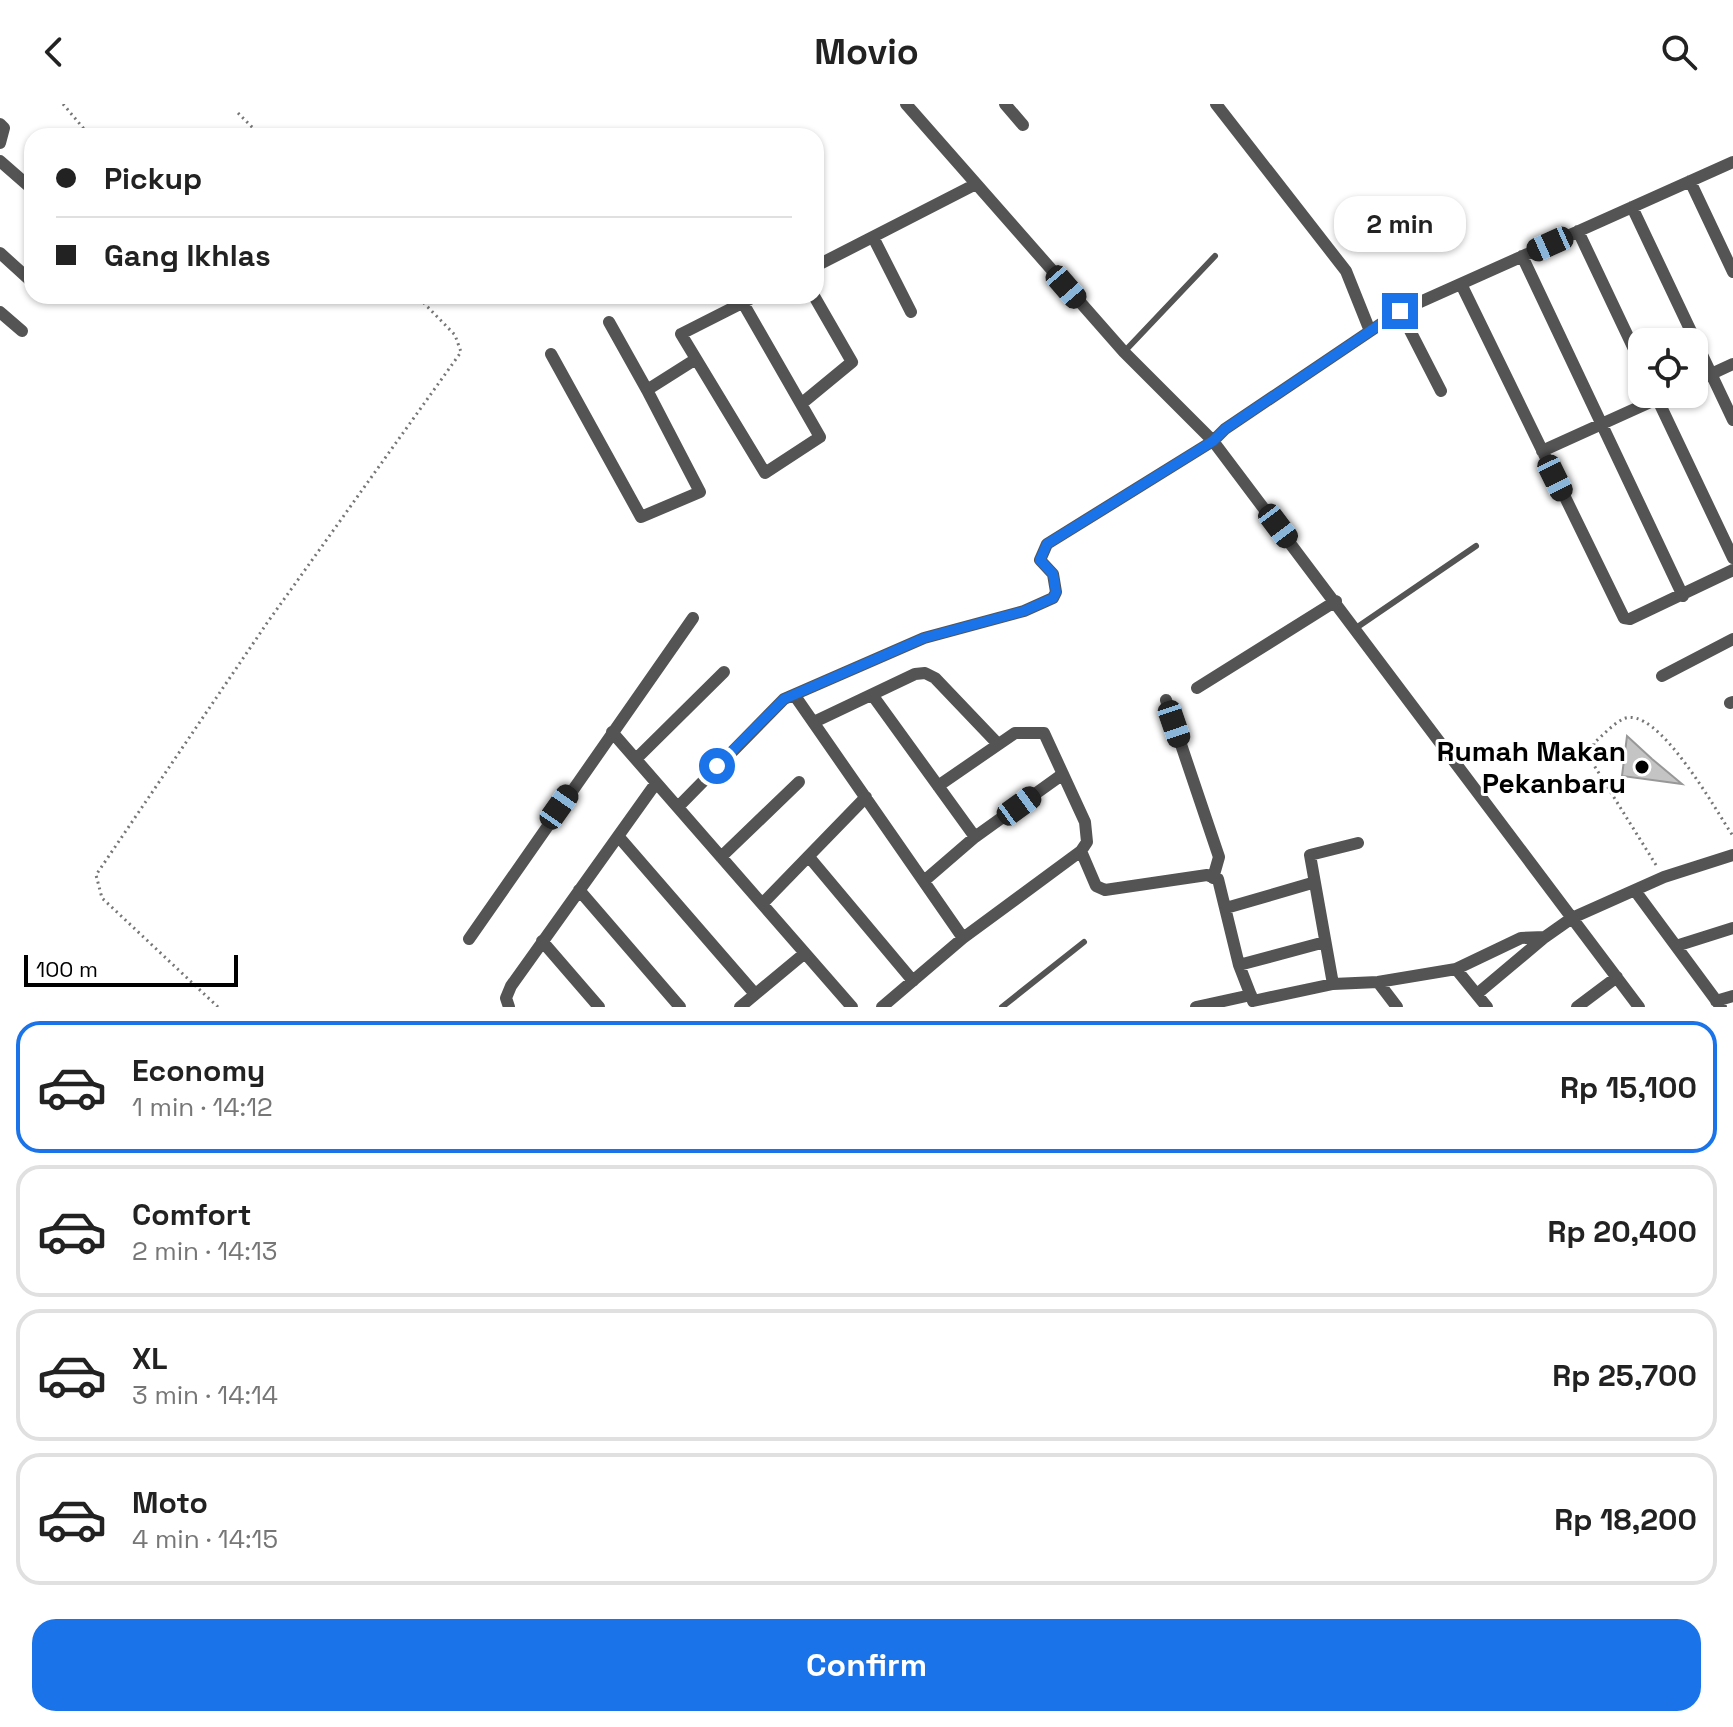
<!DOCTYPE html>
<meta charset="utf-8">
<style>
body{margin:0;font-family:"Space Grotesk",sans-serif;background:#f2f2f2;color:#222;height:100vh;display:flex;flex-direction:column;font-size:30px;white-space:nowrap}
*{box-sizing:border-box;margin:0}
p{font-size:26px;color:#767676}
.icon{flex:none;width:44px;height:44px;fill:none;stroke:currentColor;stroke-width:2;stroke-linecap:round;stroke-linejoin:round}
.map{position:relative;height:903px;overflow:hidden}
.panel{display:flex;flex-direction:column;background:#fff;flex:1}
.panel>*{flex:none}
.hud{position:absolute;left:24px;top:24px;width:800px;height:176px;border-radius:24px;box-shadow:0 2px 6px #0004;display:grid;align-content:center;height:176px;padding:0 32px;background:#fff}
.buttons{position:absolute;left:1628px;top:224px;display:grid;gap:16px}
.buttons a{display:grid;place-items:center;width:80px;height:80px;border-radius:16px;background:#fff;box-shadow:0 2px 6px #0004;font-size:40px}
.scale{position:absolute;left:24px;bottom:20px;width:214px;box-sizing:border-box;padding-left:8px;border:4px solid #000;border-top:0;font-size:22px;line-height:28px;white-space:nowrap;color:#000;-webkit-text-stroke:6px #fff;paint-order:stroke}
.end{position:absolute;width:36px;height:36px;margin:-18px;border:10px solid #1a73e8;background:#fff;box-shadow:0 0 0 4px #fff}
.from{border-radius:50%}
.bubble{position:absolute;height:56px;border-radius:24px;background:#fff;box-shadow:0 2px 6px #0004;font-size:26px;font-weight:700;line-height:56px;text-align:center}
.car{position:absolute;width:24px;height:48px;margin:-24px -12px;border-radius:10px;box-shadow:0 0 6px 2px #0007;background:linear-gradient(#222 24%,#8ab4d8 0 40%,#222 0 76%,#8ab4d8 0 86%,#222 0)}
.hud b{display:flex;align-items:center;gap:28px;height:76px;font-size:30px}
.hud b+b{border-top:2px solid #e0e0e0}
.hud i{width:20px;height:20px;background:#222}
ul{padding:14px 0 0;list-style:none}
li{display:flex;align-items:center;gap:24px;height:132px;margin:0 16px 12px;padding:0 16px;border:4px solid #e0e0e0;border-radius:24px}
li div{flex:1}
li b{display:block;font-size:30px}
li em{font-style:normal;font-weight:700}
li.selected{border-color:#1a73e8}
li>.icon{width:72px;height:72px;stroke-width:1.5}
.cta{display:flex;gap:16px;margin-top:auto;padding:16px 32px}
.cta a{flex:1;height:92px;border-radius:24px;background:#1a73e8;color:#fff;font-size:32px;font-weight:700;line-height:92px;text-align:center}
header{display:flex;justify-content:space-between;align-items:center;height:104px;padding:0 32px;background:#fff;font-size:36px;font-weight:700}
.map>svg:first-child{display:block}
.building{fill:#c4c4c4;stroke:#989898;stroke-width:2}
.lines{fill:none;stroke-linecap:round;stroke-linejoin:round}
.path{stroke:#767676;stroke-width:3;stroke-dasharray:2 4;stroke-linecap:butt}
.service{stroke:#545454;stroke-width:6}
.minor{stroke:#545454;stroke-width:12}
.route{stroke:#1a73e8;stroke-width:10}
.poi-dot{fill:#000;stroke:#fff;stroke-width:3}
.labels{text-anchor:middle;dominant-baseline:central;stroke-width:6;stroke-linejoin:round;paint-order:stroke}
.poi-label{font-size:28px;font-weight:bold;fill:#000;stroke:#fff;text-anchor:end}
</style>
<header><svg class="icon" aria-label="back" viewBox="0 0 24 24"><path d="M15 5l-7 7 7 7"/></svg>Movio<svg class="icon" aria-label="search" viewBox="0 0 24 24"><circle cx="10" cy="10" r="6"/><path d="M15 15l6 6"/></svg></header>
<div class="map">
<svg width="1733" height="903" viewBox="0 0 1733 903">
<rect width="100%" height="100%" fill="#fff"/>
<path class="building" d="M1627 632 1652 655 1682 680 1622 672Z"/>
<g class="lines">
<path class="path" d="M63 0 90 32
M238 9 261 32
M1656 761 1592 658 1594 639C1602 632 1613 620 1623 615 1657 599 1716 707 1733 732
M218 903 102 794 96 771 267 519 461 248 455 231 417 192"/>
<path class="service" d="M1124 248 1215 152
M1356 524 1476 442
M1002 903 1084 838"/>
<path class="minor" d="M906 0 1124 248 1213 337 1639 903
M1005 0 1023 21
M1216 0 1346 167 1370 227
M0 20 4 24 0 39
M0 57 32 85
M1690 77 1733 168
M1632 103 1733 316
M1578 127 1642 262
M874 135 911 208
M0 149 32 178
M1522 152 1683 492
M816 162 976 80
M1461 180 1624 514 1630 515 1733 466
M743 199 820 333 765 369 681 230 756 192
M1400 207 1441 287
M0 208 22 227
M609 218 647 286 696 255
M551 250 641 413 700 388 647 286
M1694 278 1733 260
M1655 290 1733 454
M801 300 852 258 814 192
M1542 347 1668 290
M1662 572 1733 535
M1197 584 1336 497
M795 592 963 834
M873 592 975 733
M1166 596 1219 753 1213 774
M1730 599 1733 598
M814 618 915 570 925 569 935 574 997 639
M612 628 852 903
M636 655 724 568
M938 682 1015 629H1044L1085 718 1087 738 1081 747
M678 703 784 595 924 534 1024 507 1053 494 1056 488 1053 470 1040 456 1047 440 1213 337 1225 325 1400 207 1733 58
M618 732 755 890
M721 753 799 678
M809 753 913 877
M924 777 975 733 1063 670
M579 786 680 903
M1636 788 1721 903
M762 800 866 693
M1226 804 1312 779
M469 835 693 514
M542 837 599 903
M1676 842 1733 824
M1239 861 1325 838
M1456 865 1487 903
M1378 878 1397 903
M1333 880 1310 751 1358 739
M1477 890 1545 833
M1716 897 1733 892
M509 903 506 894 511 882 656 679
M740 903 805 849
M882 903 963 834 1081 747 1096 782 1105 786 1207 771 1218 775 1239 861 1253 897 1333 880 1378 878 1456 865 1521 834 1545 833 1572 814 1664 773 1733 751
M1196 903 1251 891
M1577 903 1617 873"/>
</g>
<g class="lines">
<path class="route" d="M717 662 784 595 924 534 1024 507 1053 494 1056 488 1053 470 1040 456 1047 440 1213 337 1225 325 1400 207"/>
</g>
<circle class="poi-dot" cx="1642" cy="663" r="8"/>
<g class="labels">
<g class="poi-label">
<text x="1626" y="647">Rumah Makan<tspan x="1626" dy="32">Pekanbaru</tspan></text>
</g>
</g>
</svg>
<div class="buttons">
<a><svg class="icon" aria-label="locate" viewBox="0 0 24 24"><circle cx="12" cy="12" r="6"/><path d="M12 2v4M12 18v4M2 12h4M18 12h4"/></svg></a>
</div>
<div class="scale">100 m</div>
<i class="end from" style="left:717px;top:662px"></i>
<i class="end" style="left:1400px;top:207px"></i>
<div class="bubble" style="left:1334px;top:92px;width:132px">2 min</div>
<i class="car" style="left:1550px;top:140px;rotate:246deg"></i>
<i class="car" style="left:1066px;top:183px;rotate:139deg"></i>
<i class="car" style="left:1555px;top:374px;rotate:154deg"></i>
<i class="car" style="left:1278px;top:422px;rotate:143deg"></i>
<i class="car" style="left:1174px;top:620px;rotate:161deg"></i>
<i class="car" style="left:1019px;top:702px;rotate:54deg"></i>
<i class="car" style="left:559px;top:703px;rotate:35deg"></i>
<div class="hud">
<b><i class="from"></i>Pickup</b>
<b><i></i>Gang Ikhlas</b>
</div>
</div>
<section class="panel">
<ul>
<li class="selected"><svg class="icon" aria-label="car" viewBox="0 0 24 24"><path d="M5 17H2v-5l4-1 3-4h7l3 4 3 1v5h-3M9 17h6M6 11h13"/><circle cx="7" cy="17" r="2"/><circle cx="17" cy="17" r="2"/></svg><div><b>Economy</b><p>1 min · 14:12</p></div><em>Rp 15,100</em></li>
<li><svg class="icon" aria-label="car" viewBox="0 0 24 24"><path d="M5 17H2v-5l4-1 3-4h7l3 4 3 1v5h-3M9 17h6M6 11h13"/><circle cx="7" cy="17" r="2"/><circle cx="17" cy="17" r="2"/></svg><div><b>Comfort</b><p>2 min · 14:13</p></div><em>Rp 20,400</em></li>
<li><svg class="icon" aria-label="car" viewBox="0 0 24 24"><path d="M5 17H2v-5l4-1 3-4h7l3 4 3 1v5h-3M9 17h6M6 11h13"/><circle cx="7" cy="17" r="2"/><circle cx="17" cy="17" r="2"/></svg><div><b>XL</b><p>3 min · 14:14</p></div><em>Rp 25,700</em></li>
<li><svg class="icon" aria-label="car" viewBox="0 0 24 24"><path d="M5 17H2v-5l4-1 3-4h7l3 4 3 1v5h-3M9 17h6M6 11h13"/><circle cx="7" cy="17" r="2"/><circle cx="17" cy="17" r="2"/></svg><div><b>Moto</b><p>4 min · 14:15</p></div><em>Rp 18,200</em></li>
</ul>
<div class="cta"><a>Confirm</a></div>
</section>
